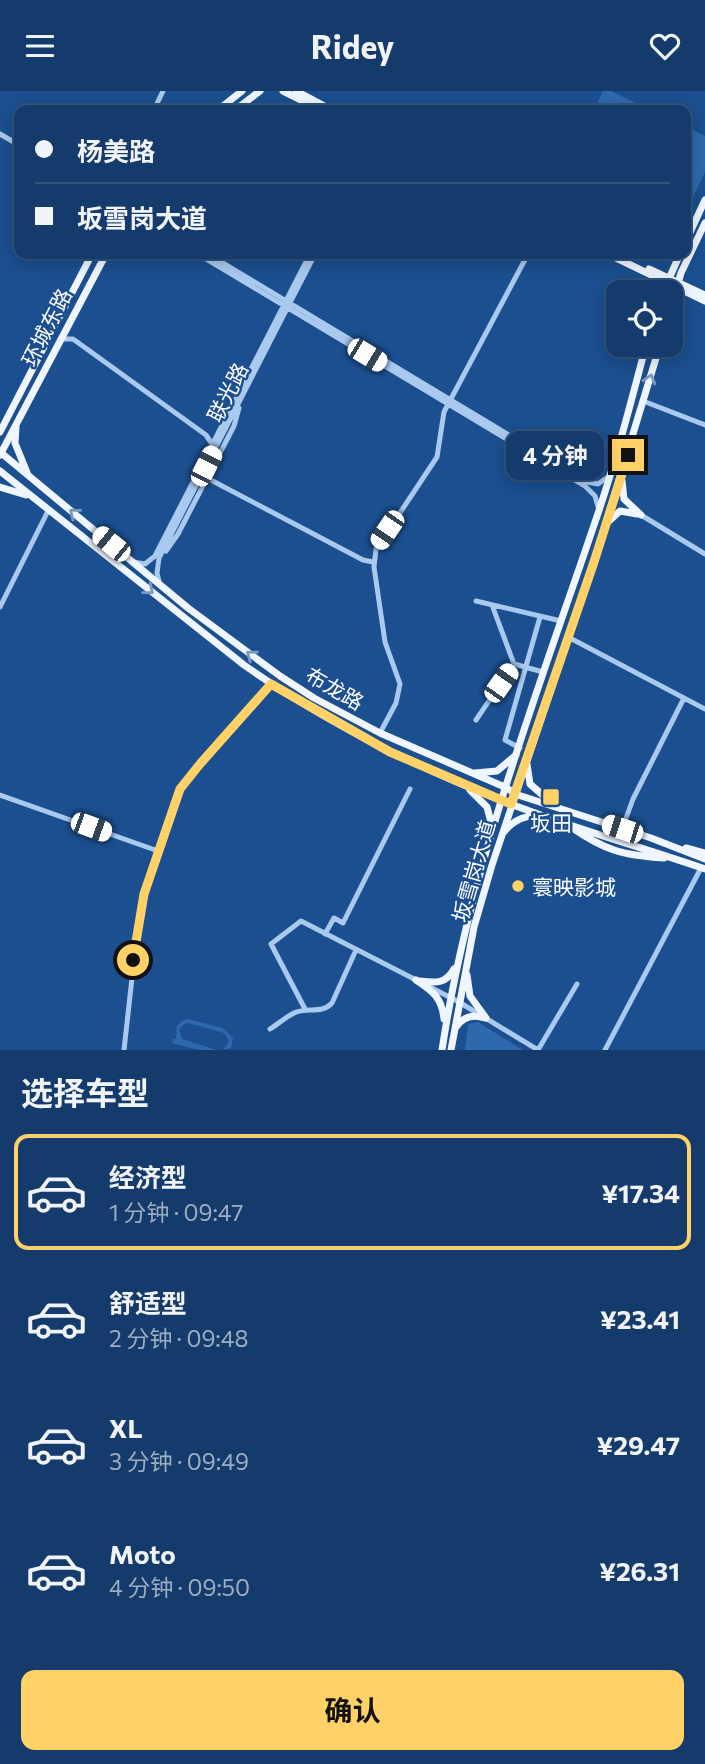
<!DOCTYPE html>
<html lang="zh">
<meta charset="utf-8">
<style>
body{margin:0;font-family:Commissioner,"Noto Sans SC",sans-serif;background:#1d4271;color:#f1f3f6;height:100vh;display:flex;flex-direction:column;font-size:26px;white-space:nowrap}
*{box-sizing:border-box;margin:0}
p{font-size:23px;color:#9dadc1}
.icon{flex:none;width:38px;height:38px;fill:none;stroke:currentColor;stroke-width:2;stroke-linecap:round;stroke-linejoin:round}
.map{position:relative;height:959px;overflow:hidden}
.panel{display:flex;flex-direction:column;background:#143b6b;flex:1}
.panel>*{flex:none}
.guide{position:absolute;left:14px;top:14px;width:677px;height:154px;border-radius:14px;box-shadow:0 4px 18px #0003,0 0 0 2px #33557e;display:grid;align-content:center;height:154px;padding:0 21px;background:#143b6b}
.buttons{position:absolute;left:606px;top:189px;display:grid;gap:14px}
.buttons a{display:grid;place-items:center;width:77px;height:77px;border-radius:14px;background:#143b6b;box-shadow:0 4px 18px #0003,0 0 0 2px #33557e;font-size:35px}
.end{position:absolute;width:32px;height:32px;margin:-16px;border:9px solid #ffd166;background:#111;box-shadow:0 0 0 4px #111}
.from{border-radius:50%}
.bubble{position:absolute;height:49px;border-radius:14px;background:#143b6b;box-shadow:0 4px 18px #0003,0 0 0 2px #33557e;font-size:23px;font-weight:700;line-height:49px;text-align:center}
.car{position:absolute;width:21px;height:42px;margin:-21px -10px;border-radius:9px;box-shadow:0 0 5px 2px #0007;background:linear-gradient(#fff 24%,#345 0 40%,#fff 0 76%,#345 0 86%,#fff 0)}
.guide b{display:flex;align-items:center;gap:24px;height:66px;font-size:26px}
.guide b+b{border-top:2px solid #33557e}
.guide i{width:18px;height:18px;background:#f1f3f6}
ul{padding:0;list-style:none}
li{display:flex;align-items:center;gap:21px;height:116px;margin:0 14px 10px;padding:0 7px;border:4px solid transparent;border-radius:14px}
li div{flex:1}
li b{display:block;font-size:26px}
li em{font-style:normal;font-weight:700}
li.on{border-color:#ffd166}
li>.icon{width:63px;height:63px;stroke-width:1.5}
h2{padding:0 21px;font-size:32px;line-height:84px}
.button{display:flex;gap:14px;margin-top:auto;padding:14px 21px}
.button a{flex:1;height:80px;border-radius:14px;background:#ffd166;color:#111;font-size:28px;font-weight:700;line-height:80px;text-align:center}
header{display:flex;justify-content:space-between;align-items:center;height:91px;padding:0 21px;background:#143b6b;font-size:32px;font-weight:700}
.map>svg:first-child{display:block}
.green{fill:#2e69ad}
.lines{fill:none;stroke-linecap:round;stroke-linejoin:round}
.minor{stroke:#a9c9ee;stroke-width:5}
.major{stroke:#f0f6ff;stroke-width:7}
.oneway{stroke:#7b9ac1}
.route{stroke:#ffd166;stroke-width:9}
.poi-dot{fill:#ffd166;stroke:#1b4f8f;stroke-width:2.5}
.labels{text-anchor:middle;dominant-baseline:central;stroke-width:5;stroke-linejoin:round;paint-order:stroke}
.street-label{font-size:21px;fill:#fff;stroke:#1b4f8f}
.poi-label{font-size:21px;fill:#fff;stroke:#1b4f8f}
</style>
<header><svg class="icon" aria-label="menu" viewBox="0 0 24 24"><path d="M4 6h16M4 12h16M4 18h16"/></svg>Ridey<svg class="icon" aria-label="heart" viewBox="0 0 24 24"><path d="M12 20l-8-8c-3-5 5-10 8-4 3-6 11-1 8 4z"/></svg></header>
<div class="map">
<svg width="705" height="959" viewBox="0 0 705 959">
<rect width="100%" height="100%" fill="#1b4f8f"/>
<path class="green" d="M603 0H611L651 19H594Z
M686 36 705 45V81L686 121Z
M188 928 223 937 233 947 231 957 223 959 229 950 224 942 188 932 184 933 179 939 182 948 216 959H199L172 952 173 947 176 948 177 935 182 930Z
M478 931 523 959H465L468 933Z"/>
<g class="lines">
<path class="minor" d="M154 19 163 0
M0 43 19 54
M198 163 585 395 595 405 599 419
M208 163 587 391 598 393 608 386
M60 248H73L206 344 212 353
M643 310 705 334
M207 387 363 469 373 471
M641 424 705 463
M166 460 178 443 234 335 239 317
M133 471 145 473 155 465 310 163
M160 494 157 482 159 467 315 163
M476 510 561 530
M0 516 48 420
M568 546 705 618
M514 573 543 581
M476 629 514 573 492 514
M380 642 396 612 400 593 385 551 374 476 376 458 437 366 444 321 528 163
M520 657 505 649 540 526
M0 704 158 760
M622 738 633 708 684 607
M325 843 334 827 343 832 410 698
M430 896 459 911 538 959
M305 918 271 853 301 830 418 890
M270 938C278 933 286 926 294 922 307 915 321 924 332 912L356 859
M124 959 139 824 174 713 186 690 271 593
M538 959 577 893
M605 959 701 777"/>
<path class="major" d="M283 0 321 19
M296 0 332 19
M218 19 242 0
M235 19 260 0
M686 150 705 109
M608 163 705 210
M649 178 705 204
M663 201 680 163
M670 221 681 182 705 132
M16 336 15 352 28 384
M0 341 92 163
M0 361 188 517 280 585 314 607 380 642 507 697 515 703 651 747 705 768
M0 364 106 163
M0 380 244 574C324 630 411 674 503 710 569 736 638 755 705 778
M622 390 624 408 641 424
M0 396 26 404
M608 431 620 420 637 423
M527 673 530 693 553 713
M475 682 497 680 516 664
M470 699 487 716 492 735
M571 736C606 760 622 764 664 767
M504 741C513 729 524 724 539 725
M686 757 705 762
M467 884 470 905 486 927
M416 889C433 900 442 907 444 928
M420 890C436 892 446 893 454 878
M456 936C463 926 473 923 485 927
M442 959C469 779 535 608 593 437 614 377 630 315 646 254
M451 959 474 836 492 774 594 471 660 254"/>
</g>
<defs><path id="oneway-chevron" d="M-2-3.5L2.5 0L-2 3.5" fill="none" stroke-width="1.6" stroke-linecap="round" stroke-linejoin="round" transform="scale(1.75)"/></defs>
<g class="oneway">
<use href="#oneway-chevron" transform="translate(650 288) rotate(-74)"/>
<use href="#oneway-chevron" transform="translate(74 422) rotate(-141)"/>
<use href="#oneway-chevron" transform="translate(149 499) rotate(39)"/>
<use href="#oneway-chevron" transform="translate(251 564) rotate(-144)"/>
</g>
<g class="lines">
<path class="route" d="M133 869 144 803 180 698 200 673 271 593 390 661 511 713 594 471 628 364"/>
</g>
<g class="poi-dot">
<rect x="542" y="697" width="18" height="18" rx="3.5"/>
<circle cx="518" cy="795" r="7"/>
</g>
<g class="labels">
<g class="street-label">
<text transform="translate(46 236) rotate(-63)">环城东路</text>
<text transform="translate(227 301) rotate(-63)">联光路</text>
<text transform="translate(335 597) rotate(30)">布龙路</text>
<text transform="translate(473 780) rotate(-74)">坂雪岗大道</text>
</g>
<g class="poi-label">
<text x="551" y="731">坂田</text>
<text x="532" y="795" text-anchor="start">寰映影城</text>
</g>
</g>
</svg>
<div class="buttons">
<a><svg class="icon" aria-label="locate" viewBox="0 0 24 24"><circle cx="12" cy="12" r="6"/><path d="M12 2v4M12 18v4M2 12h4M18 12h4"/></svg></a>
</div>
<i class="end from" style="left:133px;top:869px"></i>
<i class="end" style="left:628px;top:364px"></i>
<div class="bubble" style="left:506px;top:340px;width:98px">4 分钟</div>
<i class="car" style="left:367px;top:264px;rotate:121deg"></i>
<i class="car" style="left:206px;top:375px;rotate:27deg"></i>
<i class="car" style="left:387px;top:439px;rotate:214deg"></i>
<i class="car" style="left:111px;top:453px;rotate:309deg"></i>
<i class="car" style="left:501px;top:592px;rotate:35deg"></i>
<i class="car" style="left:91px;top:736px;rotate:110deg"></i>
<i class="car" style="left:622px;top:738px;rotate:288deg"></i>
<div class="guide">
<b><i class="from"></i>杨美路</b>
<b><i></i>坂雪岗大道</b>
</div>
</div>
<section class="panel">
<h2>选择车型</h2>
<ul>
<li class="on"><svg class="icon" aria-label="car" viewBox="0 0 24 24"><path d="M5 17H2v-5l4-1 3-4h7l3 4 3 1v5h-3M9 17h6M6 11h13"/><circle cx="7" cy="17" r="2"/><circle cx="17" cy="17" r="2"/></svg><div><b>经济型</b><p>1 分钟 · 09:47</p></div><em>¥17.34</em></li>
<li><svg class="icon" aria-label="car" viewBox="0 0 24 24"><path d="M5 17H2v-5l4-1 3-4h7l3 4 3 1v5h-3M9 17h6M6 11h13"/><circle cx="7" cy="17" r="2"/><circle cx="17" cy="17" r="2"/></svg><div><b>舒适型</b><p>2 分钟 · 09:48</p></div><em>¥23.41</em></li>
<li><svg class="icon" aria-label="car" viewBox="0 0 24 24"><path d="M5 17H2v-5l4-1 3-4h7l3 4 3 1v5h-3M9 17h6M6 11h13"/><circle cx="7" cy="17" r="2"/><circle cx="17" cy="17" r="2"/></svg><div><b>XL</b><p>3 分钟 · 09:49</p></div><em>¥29.47</em></li>
<li><svg class="icon" aria-label="car" viewBox="0 0 24 24"><path d="M5 17H2v-5l4-1 3-4h7l3 4 3 1v5h-3M9 17h6M6 11h13"/><circle cx="7" cy="17" r="2"/><circle cx="17" cy="17" r="2"/></svg><div><b>Moto</b><p>4 分钟 · 09:50</p></div><em>¥26.31</em></li>
</ul>
<div class="button"><a>确认</a></div>
</section>
